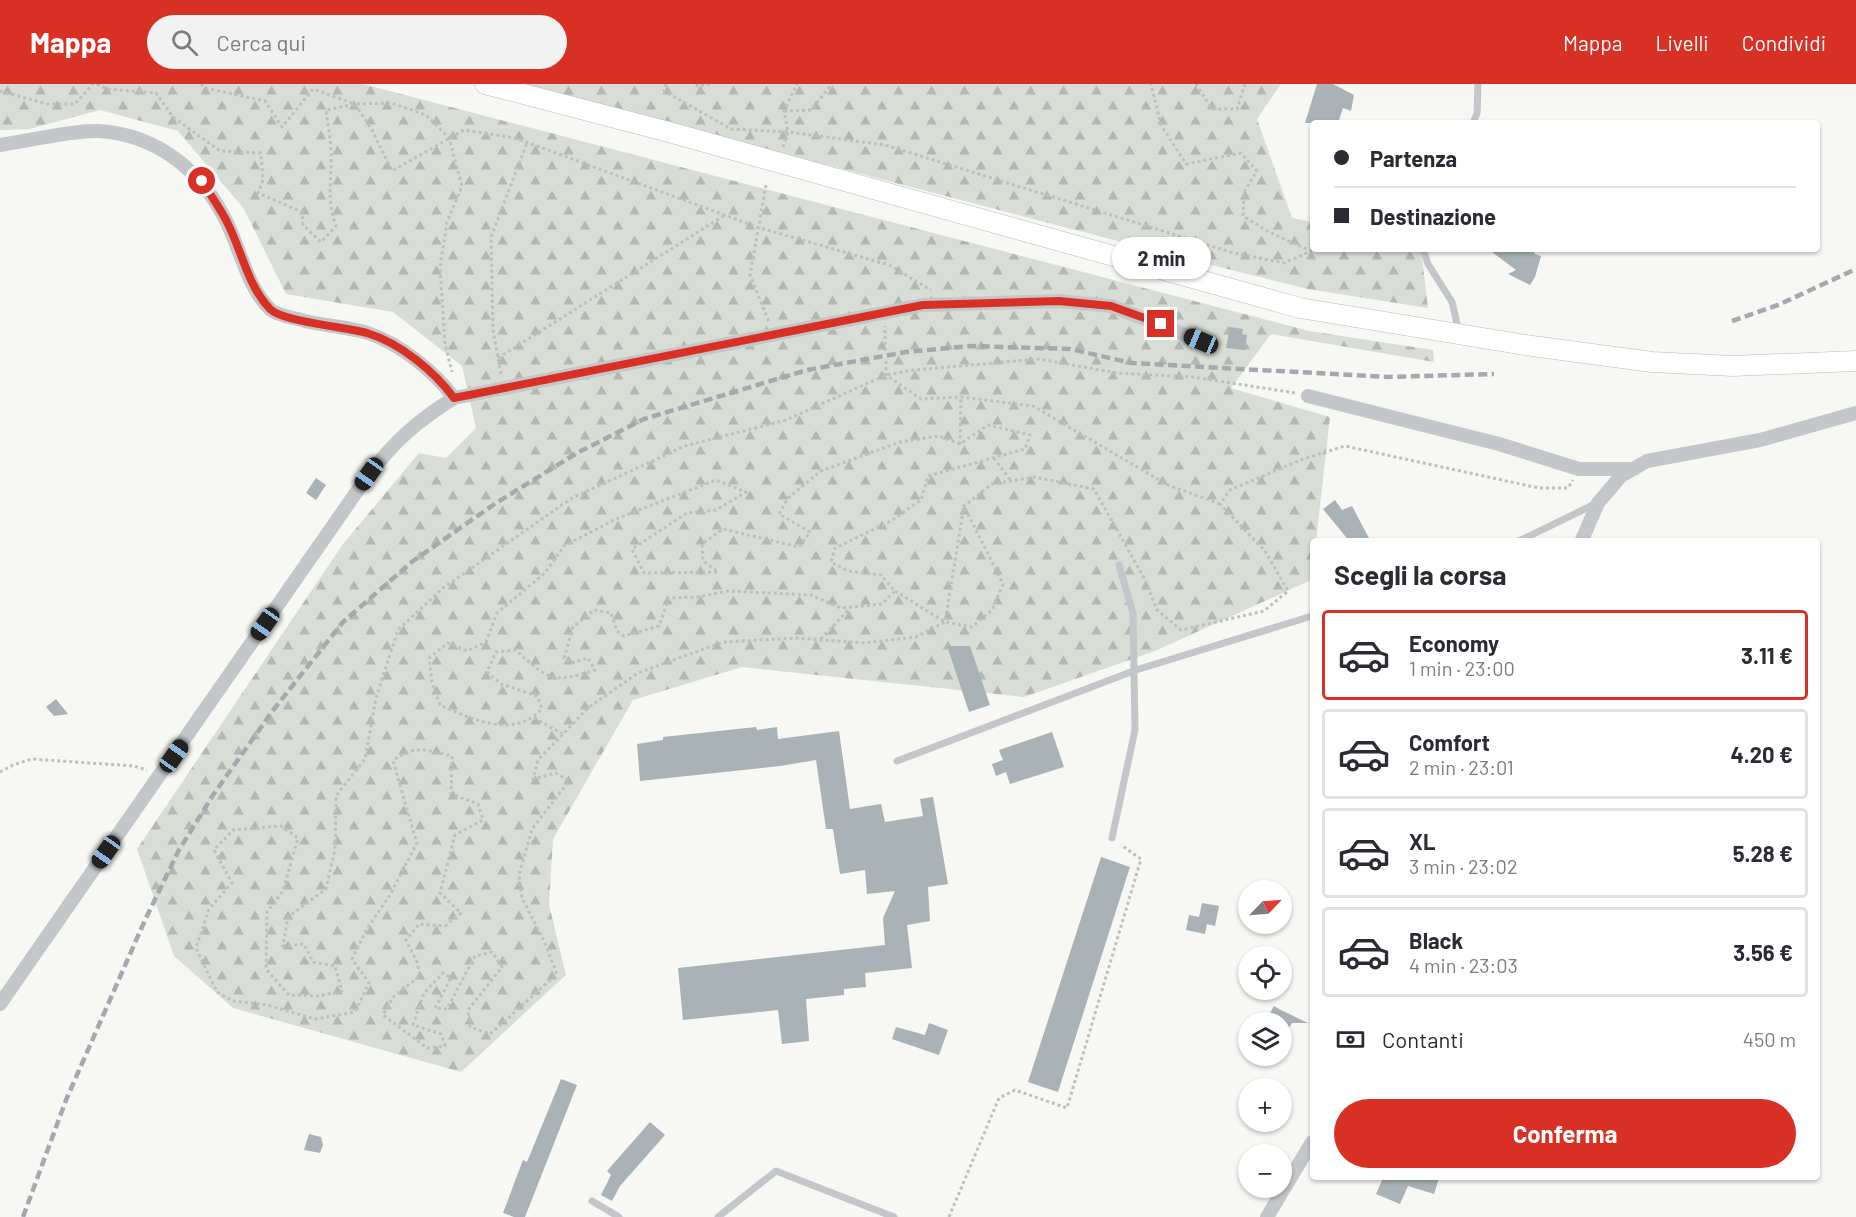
<!DOCTYPE html>
<html lang="it">
<meta charset="utf-8">
<style>
body{margin:0;font-family:Barlow,sans-serif;background:#f2f2f3;color:#2b2b33;height:100vh;display:flex;flex-direction:column;font-size:22px;white-space:nowrap}
*{box-sizing:border-box;margin:0}
p{font-size:20px;color:#7c7c81}
.icon{flex:none;width:33px;height:33px;fill:none;stroke:currentColor;stroke-width:2;stroke-linecap:round;stroke-linejoin:round}
.map{position:relative;flex:1;overflow:hidden}
.sheet{position:absolute;left:1310px;top:454px;width:510px;height:642px;display:flex;flex-direction:column;background:#fff;border-radius:6px;box-shadow:0 2px 4px #0004}
.sheet>*{flex:none}
.guide{position:absolute;left:1310px;top:36px;width:510px;height:132px;border-radius:6px;box-shadow:0 2px 4px #0004;display:grid;align-content:center;height:132px;padding:0 24px;background:#fff}
.needle{width:39px;rotate:65deg}
.fabs{position:absolute;left:1238px;top:796px;display:grid;gap:12px}
.fabs a{display:grid;place-items:center;width:54px;height:54px;border-radius:50%;background:#fff;box-shadow:0 2px 4px #0004;font-size:30px}
.end{position:absolute;width:27px;height:27px;margin:-14px;border:8px solid #d93025;background:#fff;box-shadow:0 0 0 3px #fff}
.from{border-radius:50%}
.bubble{position:absolute;height:42px;border-radius:21px;background:#fff;box-shadow:0 2px 4px #0004;font-size:20px;font-weight:700;line-height:42px;text-align:center}
.car{position:absolute;width:18px;height:36px;margin:-18px -9px;border-radius:8px;box-shadow:0 0 4px 2px #0007;background:linear-gradient(#222 24%,#8ab4d8 0 40%,#222 0 76%,#8ab4d8 0 86%,#222 0)}
.guide b{display:flex;align-items:center;gap:21px;height:57px;font-size:22px}
.guide b+b{border-top:2px solid #e1e1e2}
.guide i{width:15px;height:15px;background:#2b2b33}
ul{padding:0;list-style:none}
li{display:flex;align-items:center;gap:18px;height:90px;margin:0 12px 9px;padding:0 12px;border:3px solid #e1e1e2;border-radius:6px}
li div{flex:1}
li b{display:block;font-size:22px}
li em{font-style:normal;font-weight:700}
li.active{border-color:#d93025}
li>.icon{width:54px;height:54px;stroke-width:1.5}
h2{padding:0 24px;font-size:27px;line-height:72px}
.pay{display:flex;align-items:center;gap:15px;height:66px;padding:0 24px;font-size:22px}
.pay p{margin-inline-start:auto}
.primary-button{display:flex;gap:12px;margin-top:auto;padding:12px 24px}
.primary-button a{flex:1;height:69px;border-radius:36px;background:#d93025;color:#fff;font-size:24px;font-weight:700;line-height:69px;text-align:center}
header{display:flex;align-items:center;gap:36px;box-sizing:border-box;height:84px;padding:0 30px;background:#d93025;color:#fff}
header strong{font-size:28px}
nav{display:flex;gap:33px;margin-inline-start:auto;font-size:21px}
.search{width:420px;height:54px;background:#f2f2f3;display:flex;align-items:center;gap:15px;box-sizing:border-box;padding:0 21px;border-radius:33px;color:#7c7c81;font-size:22px}
.map>svg:first-child{display:block}
.forest{fill:url(#forest-firs)}
.building{fill:#a9b2b7}
.lines{fill:none;stroke-linecap:round;stroke-linejoin:round}
.secondary-casing{stroke:#b5babf;stroke-width:21}
.path{stroke:#bdbfc1;stroke-width:3;stroke-dasharray:3 3;stroke-linecap:butt}
.lane{stroke:#c3c7ca;stroke-width:7}
.street{stroke:#c3c7ca;stroke-width:14}
.secondary{stroke:#fff;stroke-width:20}
.rail{stroke:#a3aaaf;stroke-width:4.5;stroke-dasharray:9 4.5;stroke-linecap:butt}
.route{stroke:#d93025;stroke-width:8}
</style>
<header>
<strong>Mappa</strong>
<div class="search"><svg class="icon" aria-label="search" viewBox="0 0 24 24"><circle cx="10" cy="10" r="6"/><path d="M15 15l6 6"/></svg>Cerca qui</div>
<nav><a>Mappa</a><a>Livelli</a><a>Condividi</a></nav>
</header>
<div class="map">
<svg width="1856" height="1133" viewBox="0 0 1856 1133">
<defs>
<pattern id="forest-firs" width="22" height="20" patternUnits="userSpaceOnUse" patternTransform="scale(1.5)"><rect width="22" height="20" fill="#d8ded5"/><path d="M5 1l3.5 6h-7zM16 11l3.5 6h-7z" fill="#b3b9b2"/></pattern>
</defs>
<rect width="100%" height="100%" fill="#f7f7f4"/>
<path class="forest" d="M0 0H363L1309 247 1433 266 1434 278 1271 250 1231 304 1330 333 1316 457 1312 458 1311 496 1155 567 1024 613 742 583 633 616 553 755 549 821 566 891 461 988 233 924 174 872 137 765 343 460 419 369 446 374 476 344 462 282 393 228 286 210 244 125 178 47 100 26 29 45 0 46Z
M517 0H1281L1257 35 1292 134 1312 138V165H1421L1428 224 1308 205 1175 172Z"/>
<path class="building" d="M1317 0H1333L1354 11 1351 27 1343 24 1338 39H1305Z
M1488 165H1532L1535 170 1541 172 1535 193 1530 201 1508 190 1516 186Z
M1230 243 1243 245 1242 250 1247 251 1245 266 1226 264Z
M316 394 326 401 316 416 306 409Z
M1335 416 1342 426 1352 422 1371 458H1350L1323 425Z
M947 562H970L990 621 969 628Z
M56 615 68 630 54 632 46 623Z
M756 643 757 646 777 643 778 655 839 647 850 725 881 720 885 738 923 732 920 715 933 713 948 800 928 803 930 837 907 841 912 884 865 889 866 903 844 905V911L806 915 809 957 782 960 778 926 683 936 678 884 885 861 883 834 895 807 867 810 865 786 840 790 833 745H826L816 676 780 682 640 697 637 660 663 656V653Z
M1052 648 1064 683 1010 700 1006 688 996 692 992 680 1003 676 999 666Z
M1101 773 1130 783 1058 1008 1028 998Z
M1202 819 1219 822 1215 842 1207 840 1205 850 1186 846 1189 831 1199 833Z
M1274 922 1281 926 1308 939H1292L1281 957V939H1264Z
M929 939 948 946 939 971 892 955 896 943 925 951Z
M561 995 577 1001 525 1133H514L503 1129 523 1076 527 1078Z
M650 1038 665 1051 620 1102 612 1117 601 1111 611 1091 607 1087Z
M309 1050 321 1053 323 1061 320 1069 304 1066Z
M1383 1094H1439L1434 1110 1408 1102 1400 1120 1376 1110Z"/>
<g class="lines">
<defs>
<path id="secondary" d="M485 0 669 48 1300 224 1532 262 1652 278 1733 282 1856 277"/>
</defs>
<use href="#secondary" class="secondary-casing"/>
<path class="path" d="M97 0 107 5 156 9 173 33 220 67 261 69 263 96 258 109 302 128 303 141 321 158 336 142C327 116 331 104 331 78 332 61 328 43 326 26L355 20 391 19 426 31 449 54 462 102 447 138 440 183 445 260 452 288
M201 0 205 4 265 17 282 43 313 5 355 20 372 46 392 87 464 46 515 54 757 143 889 181 931 206
M666 0 664 7 731 45 788 48 885 61 1234 169 1284 179 1311 167 1269 148 1243 132 1244 108 1257 87 1241 69 1186 80 1161 41 1151 0
M697 0V2L711 0
M1196 0 1212 25H1237L1245 0
M0 7 47 20H75L93 0
M784 27 811 26 832 0
M783 63 788 48 784 27 797 0
M766 101 750 191 769 238
M885 267V242
M498 274 725 131
M886 277V291L921 315 961 313 1033 322 1168 401 1220 420
M501 290 493 246 491 153 527 59
M1295 309 1193 293 1117 289 1039 275 914 286 886 291 786 336 685 362 572 414 443 504 398 546 376 614 365 675 336 712 335 765 326 805 288 833 283 862 304 860 313 878 335 882 342 907 318 912 289 911 266 885 267 828 283 807 298 754 281 742 233 746 214 766 232 799 209 825 196 864 217 908 233 917 267 921 315 935 355 928 369 899 352 875 368 843 390 811 417 759 393 677C414 659 428 667 452 672L451 710 478 720 483 736 455 751 440 809 461 829 445 842 419 840 406 856 417 878 420 892 393 913 383 931 427 964 445 962 441 950 413 941 424 909 443 889 451 894 435 924 447 925 475 872 492 868 502 883 468 926 470 943 490 950 557 890 544 857 522 814 519 791 532 745 569 697 556 689 533 695 538 676 588 624 638 589 723 558 797 554 864 559 916 553 945 538 964 422 992 400 1034 393 1094 405 1144 494 1157 526 1181 546 1264 527 1288 507 1265 467 1220 420 1230 406 1303 375 1345 362 1539 404H1568L1573 396
M960 360 939 352 900 358 821 387 788 414 779 430 810 448 799 463 723 445 702 460 703 477 718 488 644 489 632 465 687 429 716 426 746 408 716 396 616 435 564 462 545 489 497 529 486 558 467 567 448 559 429 574 432 598 440 621C471 635 516 656 542 624L537 612 501 600 487 588 496 568 516 566C548 596 552 600 595 586L588 574 571 579 564 574 573 543 594 526 611 529 617 547 624 552 659 542 669 514 698 513 728 507 811 511 841 524 882 520 895 507 881 491 848 487 831 478 835 464 891 437 921 416 928 392 1025 365 1030 351 988 341 960 360 961 313
M994 374 1011 397
M895 507 945 538 972 543 992 526 1003 500 965 424
M821 555 850 524
M534 634 563 650
M0 688 13 681 32 675 134 682 147 686
M949 1133 999 1014 1015 1006 1067 1024 1141 775 1121 761"/>
<path class="lane" d="M1473 39 1477 29 1478 0
M1423 165 1428 180 1452 218 1459 248
M1517 458 1595 420
M897 677 1136 586 1312 532
M1112 754 1135 646 1133 529 1119 481
M592 1117 619 1133
M718 1133 776 1087 894 1133"/>
<path class="street" d="M0 61C29 57 72 46 99 47 159 51 203 88 228 141 241 168 248 205 271 226 278 232 296 234 305 237 326 242 348 243 368 249 400 260 434 287 454 314
M1308 312 1499 360 1579 385H1634
M1581 458 1598 419 1621 392 1647 377 1760 356 1856 329
M0 920 369 390C396 356 417 337 454 314L923 221 1059 217 1111 222 1201 257
M1267 1133 1312 1058"/>
<use href="#secondary" class="secondary"/>
<path class="rail" d="M1732 237 1778 221 1856 185
M23 1133 66 1016 145 836 179 766 213 711 274 625 343 538 413 477 496 419 577 369 644 335 807 286 906 268 970 262 1070 265 1132 279 1388 293 1494 290"/>
</g>
<g class="lines">
<path class="route" d="M202 97C210 111 221 125 228 140 242 168 248 202 270 225 283 238 347 243 367 249 400 259 434 287 454 314L923 221 1059 217 1111 222 1161 240"/>
</g>
</svg>
<div class="fabs">
<a><svg class="needle" viewBox="-14 -14 28 28"><path d="M0-13l5 13h-10z" fill="#e53935"/><path d="M0 13l5-13h-10z" fill="#7c7c81"/></svg></a>
<a><svg class="icon" aria-label="locate" viewBox="0 0 24 24"><circle cx="12" cy="12" r="6"/><path d="M12 2v4M12 18v4M2 12h4M18 12h4"/></svg></a>
<a><svg class="icon" aria-label="layers" viewBox="0 0 24 24"><path d="M12 4l9 5-9 5-9-5zM3 14l9 5 9-5"/></svg></a>
<a>+</a>
<a>−</a>
</div>
<i class="end from" style="left:202px;top:97px"></i>
<i class="end" style="left:1161px;top:240px"></i>
<div class="bubble" style="left:1112px;top:153px;width:99px">2 min</div>
<i class="car" style="left:1201px;top:257px;rotate:293deg"></i>
<i class="car" style="left:369px;top:390px;rotate:215deg"></i>
<i class="car" style="left:265px;top:540px;rotate:215deg"></i>
<i class="car" style="left:174px;top:672px;rotate:35deg"></i>
<i class="car" style="left:106px;top:768px;rotate:215deg"></i>
<div class="guide">
<b><i class="from"></i>Partenza</b>
<b><i></i>Destinazione</b>
</div>
<section class="sheet">
<h2>Scegli la corsa</h2>
<ul>
<li class="active"><svg class="icon" aria-label="car" viewBox="0 0 24 24"><path d="M5 17H2v-5l4-1 3-4h7l3 4 3 1v5h-3M9 17h6M6 11h13"/><circle cx="7" cy="17" r="2"/><circle cx="17" cy="17" r="2"/></svg><div><b>Economy</b><p>1 min · 23:00</p></div><em>3.11 €</em></li>
<li><svg class="icon" aria-label="car" viewBox="0 0 24 24"><path d="M5 17H2v-5l4-1 3-4h7l3 4 3 1v5h-3M9 17h6M6 11h13"/><circle cx="7" cy="17" r="2"/><circle cx="17" cy="17" r="2"/></svg><div><b>Comfort</b><p>2 min · 23:01</p></div><em>4.20 €</em></li>
<li><svg class="icon" aria-label="car" viewBox="0 0 24 24"><path d="M5 17H2v-5l4-1 3-4h7l3 4 3 1v5h-3M9 17h6M6 11h13"/><circle cx="7" cy="17" r="2"/><circle cx="17" cy="17" r="2"/></svg><div><b>XL</b><p>3 min · 23:02</p></div><em>5.28 €</em></li>
<li><svg class="icon" aria-label="car" viewBox="0 0 24 24"><path d="M5 17H2v-5l4-1 3-4h7l3 4 3 1v5h-3M9 17h6M6 11h13"/><circle cx="7" cy="17" r="2"/><circle cx="17" cy="17" r="2"/></svg><div><b>Black</b><p>4 min · 23:03</p></div><em>3.56 €</em></li>
</ul>
<div class="pay"><svg class="icon" aria-label="cash" viewBox="0 0 24 24"><path d="M3 7h18v10H3z"/><circle cx="12" cy="12" r="2"/></svg>Contanti<p>450 m</p></div>
<div class="primary-button"><a>Conferma</a></div>
</section>
</div>
